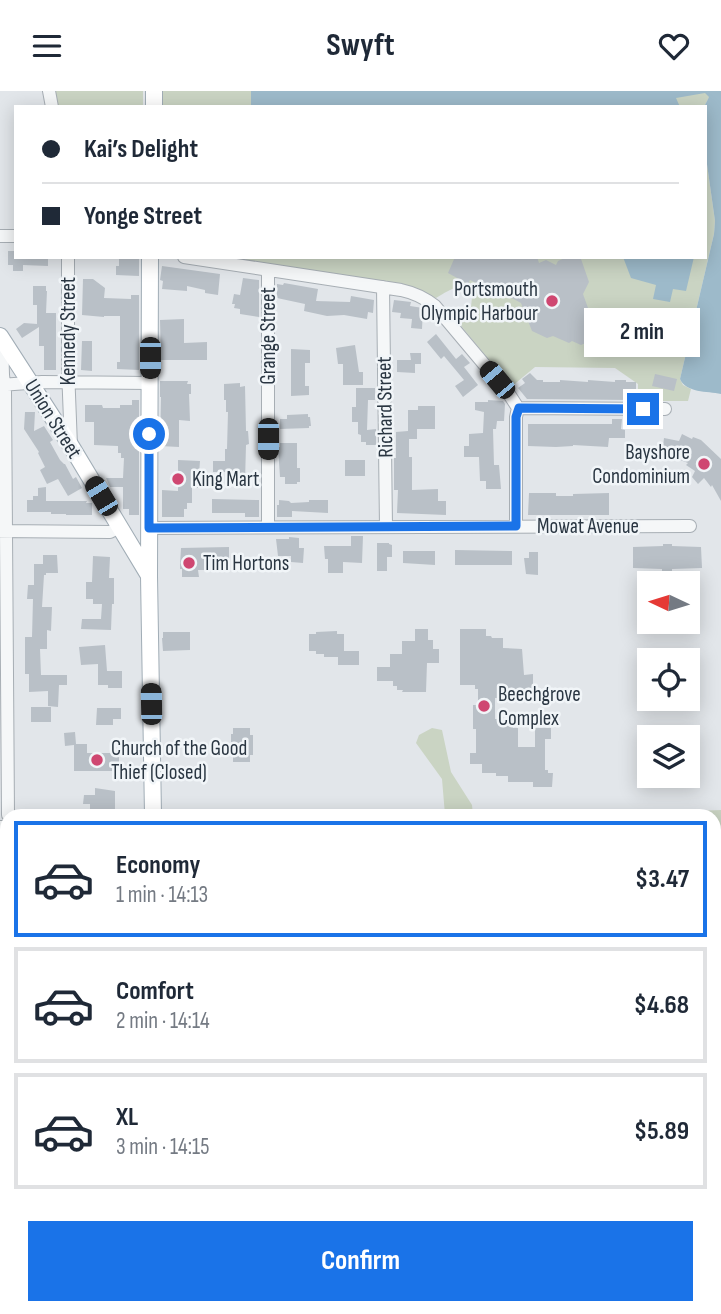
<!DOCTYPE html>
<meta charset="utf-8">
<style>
body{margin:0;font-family:"Sofia Sans Condensed",sans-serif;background:#f2f2f3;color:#1f2937;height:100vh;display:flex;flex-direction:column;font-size:26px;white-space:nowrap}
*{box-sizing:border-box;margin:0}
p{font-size:23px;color:#747a83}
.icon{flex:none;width:38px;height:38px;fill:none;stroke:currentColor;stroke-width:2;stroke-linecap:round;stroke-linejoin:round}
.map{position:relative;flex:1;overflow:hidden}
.panel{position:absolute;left:0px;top:718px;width:721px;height:506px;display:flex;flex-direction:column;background:#fff;border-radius:21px 21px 0 0;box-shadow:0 4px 18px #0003}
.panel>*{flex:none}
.hud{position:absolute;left:14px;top:14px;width:693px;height:154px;border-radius:0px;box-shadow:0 4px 18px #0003;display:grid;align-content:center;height:154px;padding:0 28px;background:#fff}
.needle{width:46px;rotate:274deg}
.tools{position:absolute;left:637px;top:480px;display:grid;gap:14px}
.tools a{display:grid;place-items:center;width:63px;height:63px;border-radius:0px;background:#fff;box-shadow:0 4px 18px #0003;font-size:35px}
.end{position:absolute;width:32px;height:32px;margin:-16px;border:9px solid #1a73e8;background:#fff;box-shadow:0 0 0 4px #fff}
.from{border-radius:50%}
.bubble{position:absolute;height:49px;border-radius:0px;background:#fff;box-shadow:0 4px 18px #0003;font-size:23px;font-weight:700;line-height:49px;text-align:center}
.car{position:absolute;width:21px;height:42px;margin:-21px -10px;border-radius:9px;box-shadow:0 0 5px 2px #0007;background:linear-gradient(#222 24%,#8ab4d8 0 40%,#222 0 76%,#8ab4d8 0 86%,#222 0)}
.hud b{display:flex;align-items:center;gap:24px;height:66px;font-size:26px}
.hud b+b{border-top:2px solid #e0e1e3}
.hud i{width:18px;height:18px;background:#1f2937}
ul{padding:12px 0 0;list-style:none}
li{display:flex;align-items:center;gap:21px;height:116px;margin:0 14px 10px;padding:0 14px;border:4px solid #e0e1e3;border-radius:0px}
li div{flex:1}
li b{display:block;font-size:26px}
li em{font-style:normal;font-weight:700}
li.active{border-color:#1a73e8}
li>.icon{width:63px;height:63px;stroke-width:1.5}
.action{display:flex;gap:14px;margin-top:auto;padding:14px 28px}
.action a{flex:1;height:80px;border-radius:0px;background:#1a73e8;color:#fff;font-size:28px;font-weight:700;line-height:80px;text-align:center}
header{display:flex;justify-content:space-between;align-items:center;height:91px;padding:0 28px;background:#fff;font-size:32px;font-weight:700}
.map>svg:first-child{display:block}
.green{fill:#cad4c3}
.water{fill:#9dbaca}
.building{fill:#b9c0c7}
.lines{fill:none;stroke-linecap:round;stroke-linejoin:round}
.minor-casing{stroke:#a7aeb4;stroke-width:14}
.major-casing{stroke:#a1adb6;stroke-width:18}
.minor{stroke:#f5f7f8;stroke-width:12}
.major{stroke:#fff;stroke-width:16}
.route{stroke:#1a73e8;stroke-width:9}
.poi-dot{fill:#cf4771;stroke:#f1f5f8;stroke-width:2.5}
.labels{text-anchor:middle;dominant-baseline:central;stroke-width:5;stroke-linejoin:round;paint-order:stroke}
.poi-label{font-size:21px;fill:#2a3642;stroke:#f1f5f8;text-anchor:start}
.street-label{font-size:21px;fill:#2a3642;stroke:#f1f5f8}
</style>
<header><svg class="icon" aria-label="menu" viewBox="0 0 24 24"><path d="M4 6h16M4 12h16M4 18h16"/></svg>Swyft<svg class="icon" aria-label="heart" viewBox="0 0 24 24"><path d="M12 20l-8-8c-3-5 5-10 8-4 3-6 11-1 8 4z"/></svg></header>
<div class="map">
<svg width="721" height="1223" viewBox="0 0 721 1223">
<rect width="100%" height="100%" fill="#e2e6ea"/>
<path class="green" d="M55 0H143V16H58Z
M162 0H695L705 2 712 1 704 16H161Z
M705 59 715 130 714 143 680 288 683 294 691 298 688 310H638V293L615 277 535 276 511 296 457 230 471 216 472 206C457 191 452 198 436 207L419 199 246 170 245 166H705Z
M432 637 442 639 451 681 472 714 473 724H376L377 722 445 724 442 688 416 652 419 644Z
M721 719V1101L714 1095V724H590Z
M0 1079H7V1212H0Z"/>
<path class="water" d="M251 0H721V303C707 300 686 302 680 288L714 143 715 130 705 59 704 16 709 6 705 2 676 7 680 16H251Z
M623 166H694L686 200 673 198 670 211 653 208 656 194 631 187Z"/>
<path class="building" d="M8 160H16V166H48V175L23 174V180H13V174H8Z
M119 166H139V185L116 184V175H119Z
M455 166H537L539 172 546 169 556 174 558 170 567 166 581 168 589 191 583 203 588 217 600 223 607 242 603 249 592 253 588 251 581 254 572 250 569 252 553 245 547 247 532 240 521 212 510 206 501 204 500 203 470 189 468 193 448 182Z
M162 175 220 183 218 204 205 202V199L187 195V200L162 198 163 190 160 189Z
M243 187 259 189V226L240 223V218L234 217 235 213H232L234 203 240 204Z
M83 188H93L105 197 104 207 131 208V204H139V279L117 278V271H120V225H104V226L82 224Z
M284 192 318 198 316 210 350 211 351 205 374 209 373 222 368 221 367 228 344 224 327 225 304 220 305 213 277 207V193L283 194Z
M33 195H46V200H47L46 222H56V279H44V255H39V236L22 247 16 238 24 232 37 233V214H33Z
M394 209 411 211 410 215 423 217 422 238 411 237 412 228 400 227 401 222 392 221Z
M184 228V252L207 251V269H161L160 229Z
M436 243 456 268 462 263 470 272 464 276 478 294 463 306 455 295 464 289 444 265 441 268 427 251Z
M82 250H92V280L81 279Z
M355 254 359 281H363V294H343V273H338L336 257Z
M291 258 310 259V272H305V295H309V304L291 305Z
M410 262H421V273H415V282L397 281V269H411Z
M530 282 537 289H543V291H560V289L588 291V289L615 291V289H626V291H636V304H630V309L527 308 518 297 525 292 522 288Z
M655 283 677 288 674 300 652 295Z
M160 290H188L187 293H191V303H189L190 330 179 329V356L160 355 161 306H160Z
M240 292V296L245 295 246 340H248L249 353 246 354 245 391H230L231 381H213V370H225V358H227L228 321H226V309H224V293Z
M356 297H375V309H368L367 339 376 338V354H366V351H361V344L358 343V331H352V316H356Z
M132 309H139V424H129V418H123V396H110L106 387H123L124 367H121V362H118V355L94 354V331H85V314H102L103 317H120V314H132Z
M488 309 503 310 505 313 504 330H497L496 338H493L494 374H499L501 398H486V390H480L479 366H464V355H469V343L483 342 484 321 475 319V311H488Z
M418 315H435V338H417V348H409V366H412V399L438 398V410H446V424L397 422 398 399H394V367H396V341L408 340V319H418Z
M25 321H35L34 340 44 335 53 349 50 351 60 369 64 373H65L73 388 76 386 82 397 68 405 58 388 47 393 40 379 45 376 38 362 39 361 24 338Z
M308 323V326H310L311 335H309V337L280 338V328H287V324Z
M612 328H622L621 338 625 339V347H609L608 356 573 354V355L556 356 528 355V333H612Z
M682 343 692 348 693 346 701 349 721 368V410L712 394 711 396 704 387 698 393 692 386 695 380 686 374 688 372 675 367 662 364 664 347 679 350Z
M280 352H297V377H300V391H297V393H285V386H280L278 356H280Z
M178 369 200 370 198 397H192V412H187V418H184V426H162V399L178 400Z
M345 369H365V385H345Z
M46 396V410H87L86 412H92V424H66V423H51V421H27V409H33V405H38V397Z
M529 402H556V405H573V403L609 402V424H528Z
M212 408 259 409V426H245V422H212Z
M279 409 289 410 291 412 309 411V409H328V422L292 420V426H277V414H279Z
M351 445H363L362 472 343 471V482H328V468H325L324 455H351Z
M289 446 299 447V457H304L303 472 291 471V465H278L276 448H289Z
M377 452H389V453L392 454V466H387V480H377Z
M663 453H672V455L701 456 702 477 672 478V481H662V478L633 477V456L663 455Z
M229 456V473L213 474V479H198L199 486H182V478H180V474L181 457Z
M455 459 512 460V474H455Z
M403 460H435V474L403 472Z
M529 461H538V484L526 483 524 467H529Z
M43 464H57L58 482H46V484H44L42 516H52L51 540 47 539V558H40L41 584H67V594H59L58 616 48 615V600L29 601V583H25V546H32L33 508H27L28 494H34V473H43Z
M93 465 110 466 109 487H114V513H112L111 539 81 538 82 528H101L102 513H93V508H86V491H92Z
M415 538H428V549H433V558H439V572H427L426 601H402L403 599H397V595H393V590H377V576H390V563H402V550H415Z
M460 538H486V545H491L492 547H503V557L522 558 524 584 533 583V607H495V628H513V637H518V656H535V637H551V648H545V679H548V682H553L552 696H533V691H508V685H496V682H482V673H470V662H476V638H473V614H478V598H475V594H460Z
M337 540V543H344V560H359V574H338V566H324V563H316V560H309V543H316V541Z
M163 541H190V559L163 560 162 547H163Z
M105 554 107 580H122V597H108V594H98V573L81 574 79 556Z
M31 616H51V631H31Z
M97 617H121V628H113V634H96Z
M233 637H250V644H253V664H250V671H233V664H231V643H233Z
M75 641 76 653H87V662H119V680H74V654L65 655 64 642Z
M95 697 115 700V720H98V722H90V713H83L84 704H95Z"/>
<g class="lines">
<defs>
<path id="minor" d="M49 0 52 16
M0 145H16
M68 166V278L71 355
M184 166 401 199C415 202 425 207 435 215L509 303 518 317
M383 196 386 436
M2 249 3 284 5 301 8 724
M0 294 42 291 150 292
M518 317 665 318
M516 435V326L518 317
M268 436V179
M149 437 690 435
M0 440 110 441 120 436
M0 736H7
M0 883H7"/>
<path id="major" d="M154 16V0
M150 166 149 485 153 724
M0 245 71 355 148 483
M0 1034H7
M154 1223V1216"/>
</defs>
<use href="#minor" class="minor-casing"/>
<use href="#major" class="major-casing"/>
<use href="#minor" class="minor"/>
<use href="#major" class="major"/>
</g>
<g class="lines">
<path class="route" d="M149 343V437L516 435V326L519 317 643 318"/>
</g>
<g class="poi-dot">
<circle cx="552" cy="210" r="7"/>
<circle cx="704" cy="373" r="7"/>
<circle cx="178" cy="388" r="7"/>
<circle cx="189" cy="472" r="7"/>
<circle cx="484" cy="615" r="7"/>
<circle cx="97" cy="669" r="7"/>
</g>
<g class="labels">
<g class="poi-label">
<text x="538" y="198" text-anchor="end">Portsmouth<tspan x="538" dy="24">Olympic Harbour</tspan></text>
<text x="690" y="361" text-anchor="end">Bayshore<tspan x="690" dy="24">Condominium</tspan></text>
<text x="192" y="388">King Mart</text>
<text x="203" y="472">Tim Hortons</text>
<text x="498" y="603">Beechgrove<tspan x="498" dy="24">Complex</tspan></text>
<text x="111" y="657">Church of the Good<tspan x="111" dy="24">Thief (Closed)</tspan></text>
</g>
<g class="street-label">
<text transform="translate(68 240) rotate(-90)">Kennedy Street</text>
<text transform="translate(268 245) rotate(-90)">Grange Street</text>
<text transform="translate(385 316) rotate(-91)">Richard Street</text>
<text transform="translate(53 328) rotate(58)">Union Street</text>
<text x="588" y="435">Mowat Avenue</text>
</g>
</g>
</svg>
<div class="tools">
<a><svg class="needle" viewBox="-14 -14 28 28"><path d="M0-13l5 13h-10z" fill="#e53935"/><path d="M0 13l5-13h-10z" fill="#747a83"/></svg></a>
<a><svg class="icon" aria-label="locate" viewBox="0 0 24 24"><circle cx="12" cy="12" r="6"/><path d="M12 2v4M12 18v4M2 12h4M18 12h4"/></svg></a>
<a><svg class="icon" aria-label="layers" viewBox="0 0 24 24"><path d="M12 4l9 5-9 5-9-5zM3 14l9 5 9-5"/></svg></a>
</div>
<i class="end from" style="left:149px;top:343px"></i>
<i class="end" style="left:643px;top:318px"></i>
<div class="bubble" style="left:584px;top:217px;width:116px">2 min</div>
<i class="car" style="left:150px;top:267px;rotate:180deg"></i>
<i class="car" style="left:497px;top:289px;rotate:320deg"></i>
<i class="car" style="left:268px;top:348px;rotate:180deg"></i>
<i class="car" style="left:101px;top:405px;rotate:329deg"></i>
<i class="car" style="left:151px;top:613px;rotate:359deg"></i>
<div class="hud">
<b><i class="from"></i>Kai’s Delight</b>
<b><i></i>Yonge Street</b>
</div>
<section class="panel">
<ul>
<li class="active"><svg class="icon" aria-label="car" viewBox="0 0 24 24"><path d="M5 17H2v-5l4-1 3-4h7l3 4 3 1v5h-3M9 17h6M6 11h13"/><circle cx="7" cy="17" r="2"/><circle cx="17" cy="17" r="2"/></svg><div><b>Economy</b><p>1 min · 14:13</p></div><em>$3.47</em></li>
<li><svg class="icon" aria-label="car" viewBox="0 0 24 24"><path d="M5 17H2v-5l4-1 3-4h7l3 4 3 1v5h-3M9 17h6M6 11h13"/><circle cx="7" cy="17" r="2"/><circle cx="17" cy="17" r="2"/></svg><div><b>Comfort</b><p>2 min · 14:14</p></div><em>$4.68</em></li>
<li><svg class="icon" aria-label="car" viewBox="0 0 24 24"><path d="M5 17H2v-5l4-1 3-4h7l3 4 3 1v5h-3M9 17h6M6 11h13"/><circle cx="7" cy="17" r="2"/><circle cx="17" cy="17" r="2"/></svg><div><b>XL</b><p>3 min · 14:15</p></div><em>$5.89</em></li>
</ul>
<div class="action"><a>Confirm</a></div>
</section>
</div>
